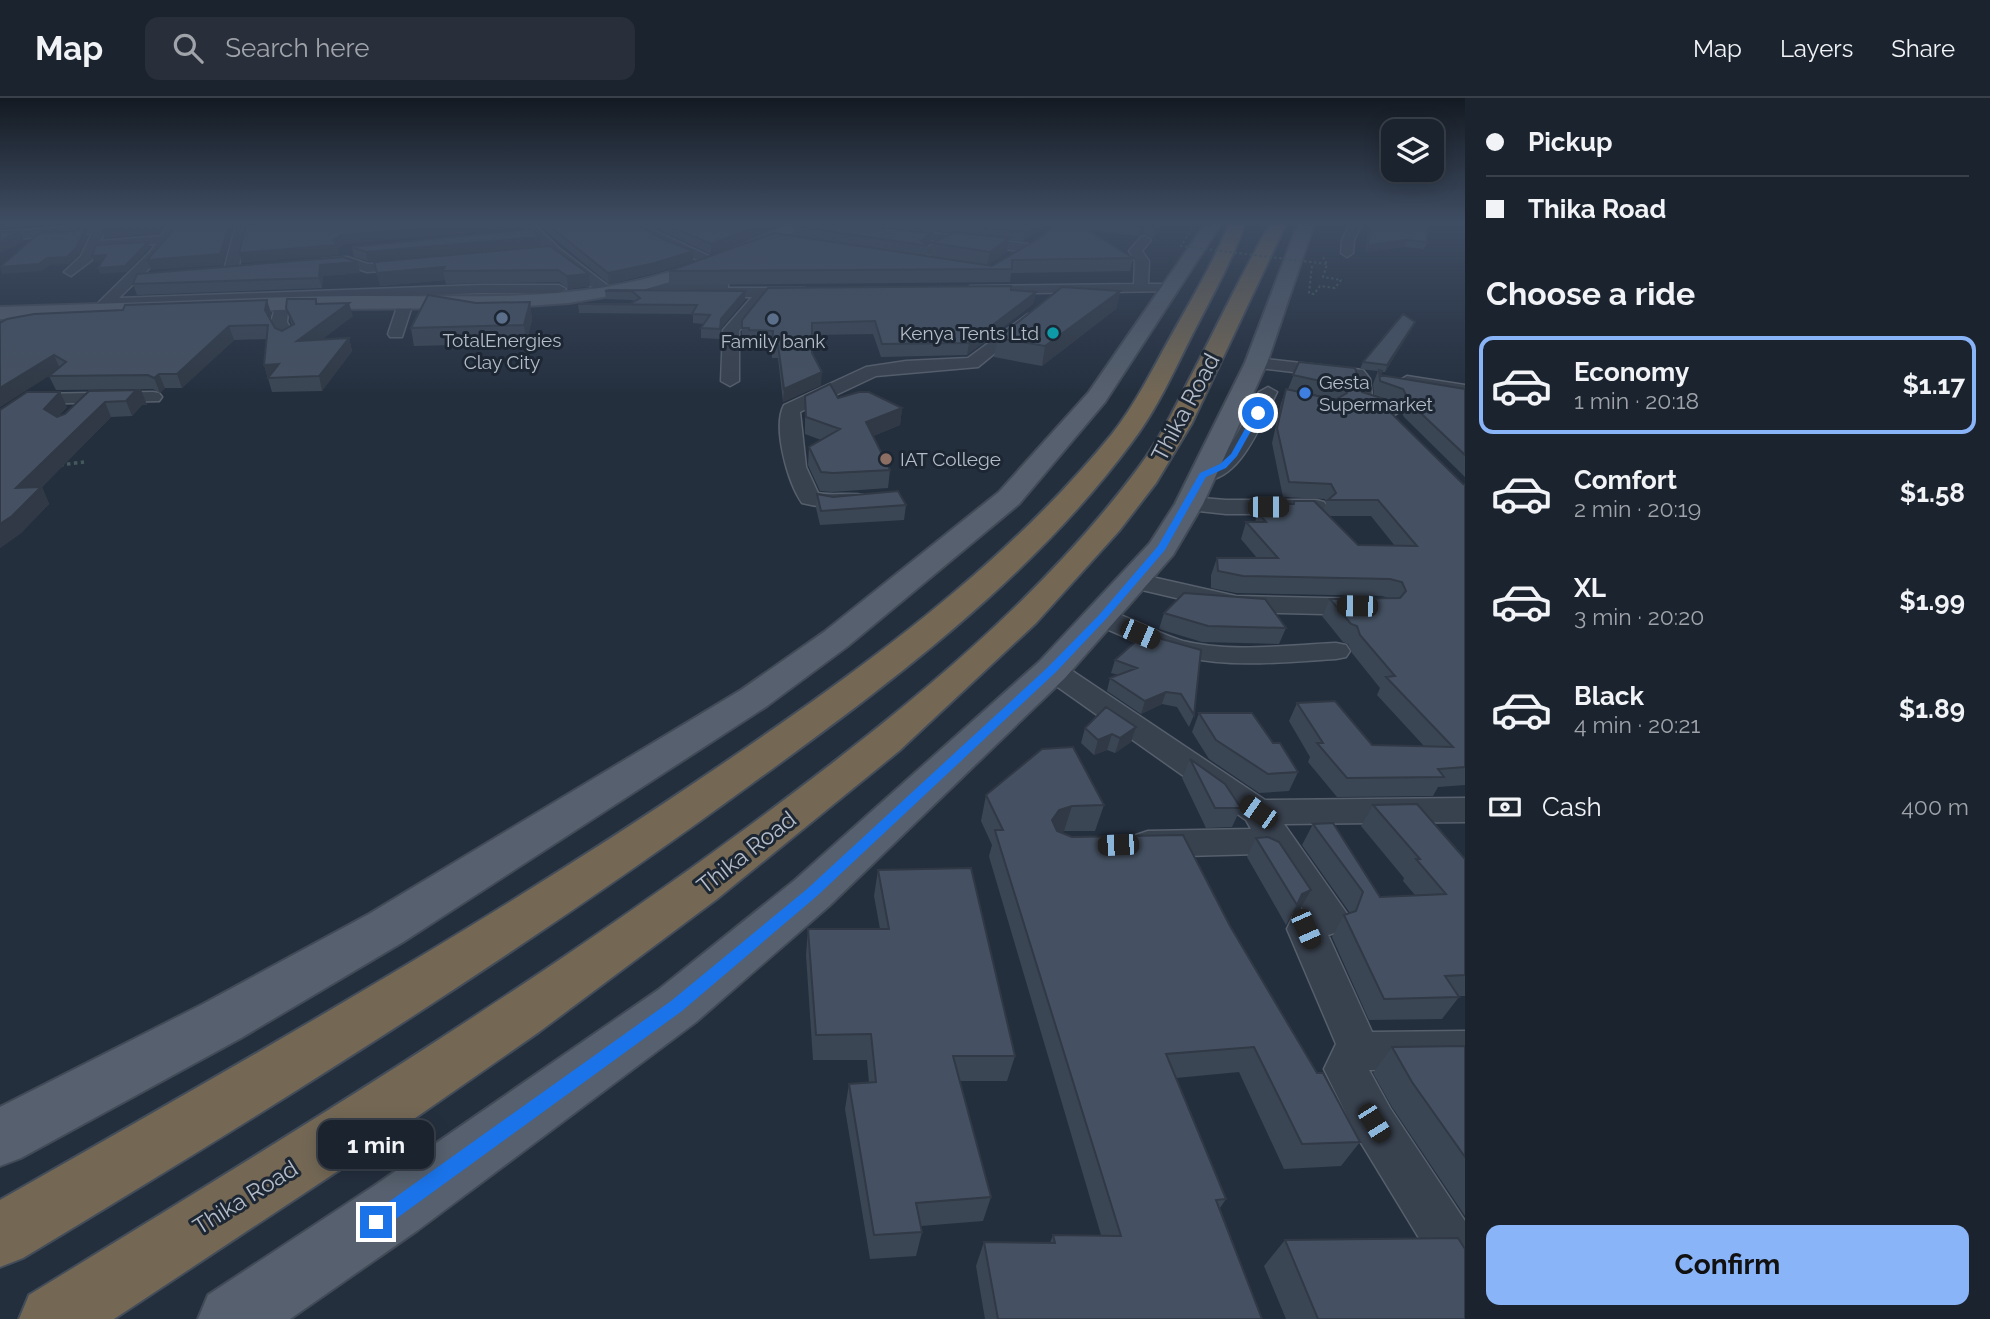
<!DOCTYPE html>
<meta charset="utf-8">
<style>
body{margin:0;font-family:Raleway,sans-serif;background:#282f3a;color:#f1f3f6;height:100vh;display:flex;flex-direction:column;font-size:26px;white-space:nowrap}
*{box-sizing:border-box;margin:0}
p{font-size:23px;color:#a0a4aa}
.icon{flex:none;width:38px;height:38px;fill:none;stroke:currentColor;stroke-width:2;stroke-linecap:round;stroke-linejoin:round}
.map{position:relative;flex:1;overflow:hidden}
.details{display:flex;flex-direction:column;background:#1b232e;width:525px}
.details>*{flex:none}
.guide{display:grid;align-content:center;height:154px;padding:0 21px;background:#1b232e}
.fabs{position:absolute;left:1381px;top:21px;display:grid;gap:14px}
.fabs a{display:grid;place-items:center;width:63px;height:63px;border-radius:14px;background:#1b232e;box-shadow:0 4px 18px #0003,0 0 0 2px #39404a;font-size:35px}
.end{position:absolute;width:32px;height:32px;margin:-16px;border:9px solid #1a73e8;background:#fff;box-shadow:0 0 0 4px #fff}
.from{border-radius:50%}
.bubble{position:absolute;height:49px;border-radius:14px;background:#1b232e;box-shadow:0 4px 18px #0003,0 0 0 2px #39404a;font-size:23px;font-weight:700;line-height:49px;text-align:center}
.car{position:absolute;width:21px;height:42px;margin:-21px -10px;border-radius:9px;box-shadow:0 0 5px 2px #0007;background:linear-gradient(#222 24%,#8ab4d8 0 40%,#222 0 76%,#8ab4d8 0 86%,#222 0)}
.guide b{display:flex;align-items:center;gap:24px;height:66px;font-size:26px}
.guide b+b{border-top:2px solid #39404a}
.guide i{width:18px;height:18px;background:#f1f3f6}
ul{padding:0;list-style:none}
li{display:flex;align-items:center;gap:21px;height:98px;margin:0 14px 10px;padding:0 7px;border:4px solid transparent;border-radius:14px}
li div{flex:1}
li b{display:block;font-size:26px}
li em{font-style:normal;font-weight:700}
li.on{border-color:#8ab4f8}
li>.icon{width:63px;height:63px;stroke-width:1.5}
h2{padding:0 21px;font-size:32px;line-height:84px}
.pay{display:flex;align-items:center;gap:18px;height:77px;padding:0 21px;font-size:26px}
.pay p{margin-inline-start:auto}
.cta{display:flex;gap:14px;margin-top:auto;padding:14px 21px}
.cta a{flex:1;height:80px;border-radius:14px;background:#8ab4f8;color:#111;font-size:28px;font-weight:700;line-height:80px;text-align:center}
header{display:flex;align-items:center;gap:42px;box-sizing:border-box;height:98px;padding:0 35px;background:#1b232e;border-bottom:2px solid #39404a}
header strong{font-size:33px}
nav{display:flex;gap:38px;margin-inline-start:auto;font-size:24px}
.search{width:490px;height:63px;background:#282f3a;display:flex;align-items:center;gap:18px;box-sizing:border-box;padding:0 24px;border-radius:14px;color:#a0a4aa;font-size:26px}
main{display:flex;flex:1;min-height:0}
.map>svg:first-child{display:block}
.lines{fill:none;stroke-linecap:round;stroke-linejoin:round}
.minor-casing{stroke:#565f6c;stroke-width:3}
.major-casing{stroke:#414a57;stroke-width:4}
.highway-casing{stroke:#434c59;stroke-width:4}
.path-far1{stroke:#44595c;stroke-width:2;stroke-dasharray:2.5 2.5;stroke-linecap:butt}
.path{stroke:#44595c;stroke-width:3.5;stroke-dasharray:3.5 3.5;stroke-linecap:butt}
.minor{fill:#38414e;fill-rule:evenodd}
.major{fill:#56606e;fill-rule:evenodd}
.highway{fill:#746855;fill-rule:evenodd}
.path-bridge{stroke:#44595c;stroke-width:2;stroke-dasharray:2.5 2.5;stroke-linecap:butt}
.wall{fill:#3b4654;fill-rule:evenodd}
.shaded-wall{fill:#303945}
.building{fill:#455162;stroke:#303945;stroke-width:2}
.route{fill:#1a73e8}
.service-dot{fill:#5c6f8a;stroke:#1d2633;stroke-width:2.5}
.culture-dot{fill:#0f9aa8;stroke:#1d2633;stroke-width:2.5}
.shop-dot{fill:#3f7fe0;stroke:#1d2633;stroke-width:2.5}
.education-dot{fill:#8d6e63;stroke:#1d2633;stroke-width:2.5}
.labels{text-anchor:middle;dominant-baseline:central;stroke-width:6;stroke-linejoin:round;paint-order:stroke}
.far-poi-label{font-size:19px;fill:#b4bcc9;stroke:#1d2633}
.street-label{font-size:23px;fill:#b4bcc9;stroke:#1d2633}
</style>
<header>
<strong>Map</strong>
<div class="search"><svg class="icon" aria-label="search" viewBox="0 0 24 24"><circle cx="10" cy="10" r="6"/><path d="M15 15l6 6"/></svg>Search here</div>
<nav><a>Map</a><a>Layers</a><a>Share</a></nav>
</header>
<main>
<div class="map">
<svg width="1465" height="1221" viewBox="0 0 1465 1221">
<rect width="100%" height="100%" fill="#242f3e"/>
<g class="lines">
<defs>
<path id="minor" d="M98 126H110L100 143 161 138 169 126H181L159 161 119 200 480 187H559L566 191 559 195H480L289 203 287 224 295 239 287 244 281 242 271 224 277 203 110 209 104 215H94L91 212 94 209 149 155 156 146 96 150 92 162 71 178 64 174 81 158 92 135 0 142V134Z
M236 126H248L238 172 231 176 224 172Z
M521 126H534L560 151 611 190 639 191 634 187 641 183 723 184 728 185V190H805L812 194 805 198 768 199 739 233V283L730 288 721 283 723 232 752 199H704L697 195 699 192 643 191 648 195 641 199 602 197 550 156Z
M626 126H640L720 163 713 167 708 166 667 150Z
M822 126H855L950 137 956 141 929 157 923 153 937 143 828 130Z
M1350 126H1362L1354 142 1353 155 1347 159 1341 155 1342 142Z
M1145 138 1151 142 1142 153 1149 163 1148 186H1172L1179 190 1177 193 970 196 963 192 970 188 1134 186 1135 163 1129 153 1141 139Z
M968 139 1028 146 1034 150 1028 154 964 146 962 143Z
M347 159 368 166 416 163 423 167 416 171 367 174 346 167 321 169 314 165 321 161Z
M406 199 438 205 440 208 433 212 412 208 402 239H390L388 236 399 203Z
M1028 216 1036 221 1033 224 978 269 876 278 800 314 806 369 818 395C833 398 849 394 865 397L868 402 865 407C843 412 823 410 802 405 788 385 772 329 784 307L866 269 906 263 968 260Z
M1256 260 1363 272 1370 281 1372 299 1395 306 1399 314 1390 320 1357 306 1352 281 1250 269 1248 265Z
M1407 278 1465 287V297L1401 287 1398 283Z
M1268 289 1277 294C1262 323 1238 392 1196 381L1192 377C1200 366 1216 366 1225 354 1239 337 1248 313 1259 294Z
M153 294 159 295 162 299 159 303 31 306 22 301 31 296Z
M1189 399 1226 402H1316L1324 404 1327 409 1324 414 1316 416H1226L1181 411 1178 406 1181 401Z
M1134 475 1236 498 1367 501 1376 503 1380 509 1376 515 1367 517 1236 514 1125 488 1121 483 1125 478Z
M1102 511C1130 518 1155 535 1183 543 1232 555 1287 547 1336 545L1346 547 1350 553 1346 559 1336 561C1286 564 1234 570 1184 559 1152 552 1123 538 1093 525L1089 519 1093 513Z
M1052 564 1062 566 1265 702 1465 700V724L1284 726 1348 817 1341 833 1328 837 1372 934 1465 933V971L1369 972 1390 1010 1465 1123V1193L1447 1186 1358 1040 1324 971 1336 946 1287 831 1294 816 1304 813 1271 761 1259 756 1148 759 1136 755 1131 746 1136 737 1148 733 1251 731 1246 722 1042 578 1038 572 1042 566Z"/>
<path id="major" d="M790 126H810L768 147 687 179 639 193 569 205 497 210 310 211 0 221V209C118 206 237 199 355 198 449 197 544 204 636 183 689 171 740 147 790 126Z
M1205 126H1221L1105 304 1019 406 848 548 767 608 403 844 241 940 21 1060 0 1068V1009L203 906 369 816 741 592 824 534 999 394 1089 294Z
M1298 126H1314L1267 265 1203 406 1173 457 1065 580 829 808 696 924 418 1132 290 1221H198L208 1197 374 1088 658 892 795 782 1039 564 1150 445 1175 406 1245 265Z"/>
<path id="highway" d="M1229 126H1245C1231 165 1211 200 1192 237 1174 273 1157 311 1132 344 1030 482 888 587 750 687 516 858 271 1011 23 1160L0 1169V1102C242 964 484 828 715 671 858 574 1002 471 1112 336 1135 307 1152 272 1170 240 1191 202 1213 166 1229 126Z
M1270 126H1286L1192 325 1156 385 1119 433 1036 525 899 653 717 801 539 934 356 1061 114 1221H19L29 1197C272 1048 516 900 745 731 887 626 1033 512 1139 369 1159 342 1174 312 1189 282 1216 230 1241 177 1270 126Z"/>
</defs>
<use href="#minor" class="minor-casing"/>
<use href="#major" class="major-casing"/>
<use href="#highway" class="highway-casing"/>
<path class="path-far1" d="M1323 159 1327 166"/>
<path class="path" d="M60 367 84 364"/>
<use href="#minor" class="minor"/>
<use href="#major" class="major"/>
<use href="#highway" class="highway"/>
<path class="path-bridge" d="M1195 126 1181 148 1327 166 1323 179 1341 182 1335 190 1320 188 1314 196 1309 195 1312 167"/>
</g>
<path class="wall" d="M537 126H636L693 163 655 175 609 186Z
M646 126H784L711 156Z
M875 126H1049L1023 143 1009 142 1007 154 988 167 992 168 1036 142 1058 126H1166L1153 140 1144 135 1138 138 1088 132 1133 160 1130 173 1011 175 1010 184 669 187V173L793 137 794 128 931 135 930 145 927 148H928L927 158 931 159 932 145 952 135Z
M1369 126H1427V144L1424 151 1404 149 1365 154Z
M540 139 541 148 368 163 354 159 352 149Z
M550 148 590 188 568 191 559 184 446 186 445 182 380 188 374 164Z
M360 175 323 178 322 190 137 197 133 186Z
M609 192 745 202 721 230 720 241 701 240V230L704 226 693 225V216L579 215 578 206H630L634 203 632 202 606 201 605 193Z
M1120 193 1116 211 1042 268 994 259 998 240Z
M1036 194 1033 206 967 257 881 259 873 236 812 237V255L821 287 783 304 778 260H772V245H749V243L742 242V222Z
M316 201 318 206 353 218 321 242 349 240 352 253 322 293 272 294 264 267 267 241 234 242 182 290H165L160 295 153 291 56 292 49 278 53 275 0 309V225L271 215 270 221 275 230 282 233 292 228 286 210Z
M530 204 532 222 526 245 414 248 411 230 476 205Z
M1415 224 1412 230 1385 274H1382L1381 277 1465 291V379L1404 319 1397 305 1374 297 1373 286 1378 273 1360 271 1363 264Z
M1299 264 1362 294 1390 314 1463 386 1465 387V687L1438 689 1433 698 1337 699 1308 664 1310 659 1289 623 1297 605 1372 647 1424 648 1377 597 1380 590 1352 555 1348 546 1343 544 1322 518 1330 501 1389 500 1382 498 1236 495 1211 490V477L1217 460H1257L1241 441 1246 424H1255L1258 415 1272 414 1276 406H1292L1294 403 1323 412 1326 405 1325 401 1283 399 1272 345 1281 305 1286 291 1335 302 1337 301 1288 291ZM1329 418H1371L1395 448 1358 447Z
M141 292 147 307H142L132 318 111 319 42 389 49 406 21 435 0 450V312L67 309 57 319Z
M805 298 838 300 902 310 900 327 873 338 890 372 888 390 832 394 820 393 808 367 809 349 821 342 805 336Z
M817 396 833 399 906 407 904 422 820 427 816 410Z
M1164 515 1286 530 1279 546 1202 544 1159 531Z
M1144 536 1194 617 1189 629 1177 609 1162 606 1141 616 1107 593 1110 580 1119 577 1111 575 1115 562Z
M1199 615 1273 645 1298 674 1289 693 1259 695 1209 661 1192 634Z
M1136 629 1131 644 1115 655 1107 652 1094 657 1081 645 1085 630Z
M1190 661 1241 710 1232 729 1206 730 1182 680Z
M986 697 1104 707 1095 733H1064L1060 735 1230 828 1317 975 1360 1044 1341 1068 1284 1071 1239 974 1176 980 1226 1101 1220 1110 1262 1221H985L976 1168 984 1144 1050 1145 1053 1137H1101L990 762 989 758 992 747 981 723Z
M1373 707 1465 761V898H1458L1459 899 1442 921 1369 922 1332 839 1344 817 1350 815 1302 747 1313 726 1380 799 1415 797 1403 783 1404 780 1361 728Z
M1256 740 1311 792 1300 811 1293 814 1286 827 1247 759Z
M878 772 1015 958 1007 983H960L991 1099 983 1123 921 1128 922 1134 916 1158 870 1161 845 1011 849 986 869 985 867 962H813L806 857 808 831H880L874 798Z
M1465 948V1118L1392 1009 1373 975 1392 949Z
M1285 1142 1465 1221H1286L1264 1168Z"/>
<path class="shaded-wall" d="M0 126H69L0 131Z
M156 126H167L160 135 105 140 101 130Z
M230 126H235L223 167 151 172 147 162Z
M462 126H521V130L344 146 338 151 339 157 242 165 239 155 333 142 342 137Z
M762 126H784L711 156V146Z
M1037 126H1049L1023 143 1025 134Z
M1147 126 1144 135 1138 138 1141 129Z
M1160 126H1166L1153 140 1155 130Z
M85 132 88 138 79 156 69 166 50 167 42 173 2 176 0 169Z
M20 133 24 143 0 155V143Z
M931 135 930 145 926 148 921 143Z
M540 139 541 148 368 163 366 154Z
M1009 140 1007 154 987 168 990 154Z
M1407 142 1404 149 1365 154 1368 147Z
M148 144 150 149 127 174 100 176 98 170Z
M693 153V163L655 175 609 186 608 175Z
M106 157 108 162 94 164 92 158Z
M358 164 360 175 323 178 322 190 319 180 320 167Z
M445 169 443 173 445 182 380 188 377 175Z
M589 176 590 188 568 191 567 178Z
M745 193V202L721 230 720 241 721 221Z
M1120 193 1116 211 1042 268 1045 248Z
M1036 194 1033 206 967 257 969 245Z
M267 202 271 215 269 225 265 212Z
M530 204 532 222 526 245 524 227Z
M349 205 353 218 301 257 297 243Z
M1415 224 1412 230 1385 274 1387 267Z
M229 228 234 242 182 290 177 276Z
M349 240 352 253 322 293 319 278Z
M54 257 60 271 0 309V290Z
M279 266 268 280 264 267Z
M822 274 821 287 783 304 784 291Z
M159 276 165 290 160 295 154 280Z
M136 292H141L147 307H142L132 318 126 303Z
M60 294 67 309 50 326 44 311Z
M105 304 111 319 42 389 49 406 21 435 0 450V426L16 390Z
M902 310 900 327 864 342 866 324Z
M1166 594 1162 606 1141 616 1145 603Z
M1136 629 1131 644 1115 655 1120 640Z
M1112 636 1107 652 1094 657 1098 642Z
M1072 708 1064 733 1051 738 1052 722 1059 712Z
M1311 792 1300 811 1293 814 1302 796Z"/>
<path class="building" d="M104 126H156L101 130Z
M175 126H230L220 156 147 162 170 136Z
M246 126H335L337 127 360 126H462L342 137 333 142 337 147 239 155Z
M547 126H636L665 142 693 153 655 165 608 175Z
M666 126H762L711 146Z
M798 126H850L931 135 921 143 928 148 794 128Z
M957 126H1037L1025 134Z
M1058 126H1078L1133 160 1012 162V171L669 173 774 135 992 168 1036 142Z
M1116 126H1160L1155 130 1147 126 1141 129Z
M1371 126H1427V144L1407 142 1368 147Z
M531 131 540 139 366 154 352 149Z
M85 132 76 150 67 159 47 160 39 166 0 169 39 135Z
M20 133 0 143V134Z
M954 134 1009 140 990 154 932 145Z
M148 144 125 168 98 170 106 157 92 158 96 147Z
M550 148 589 176 567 178 558 172 443 173 445 169 377 175 374 164Z
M343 159 358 164 320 167 319 180 133 186 137 176Z
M1011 188V192L1036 194 969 245 882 246 875 223 812 225V255L822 274 784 291 778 247H772L773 233 749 232V230H742V222L768 190Z
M1062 189 1120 193 1045 248 998 240Z
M609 192 745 193 721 221 720 231 701 230 710 217 692 216 697 207 578 206H630L640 200 632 193H605Z
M428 197 476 205 530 204 524 227 411 230Z
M287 201H316V206L349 205 297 243 349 240 319 278 268 280 279 266 264 267 268 227 229 228 177 276H159L154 280 148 277 49 278 66 264 54 257 0 290V225L7 221 34 216 123 212 125 207 267 202 265 212 275 230 282 233 294 226 286 210Z
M1403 216 1415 224 1387 267 1363 264Z
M1299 264 1355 270 1362 294 1384 301 1390 314 1463 386 1465 387V669L1438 671 1444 679 1347 680 1317 645H1323L1297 605 1335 603 1372 647 1453 649 1386 579 1395 578 1360 537 1357 528 1351 526 1330 501 1400 500 1406 493 1402 484 1390 481 1243 478 1218 473 1217 460H1278L1246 424H1266L1258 415 1283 414 1276 406H1294V403H1314L1358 447 1417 448 1378 402H1328L1336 395 1331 386 1289 384 1277 330 1286 291 1335 302 1347 295 1343 288 1293 277Z
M1379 272 1382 273 1380 277 1465 291V357L1410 305 1403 291 1380 283Z
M830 286 838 300 859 294H869L902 310 866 324 890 372 833 375 821 374 809 349 840 331 806 319 805 298Z
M136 292 126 303 105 304 16 390 41 389 12 418 0 426V312L27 294H60L44 311 57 319 65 316 89 293 141 292Z
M898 393 906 407 821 413 817 396 833 399Z
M1184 495 1265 501 1286 530 1208 528 1164 515Z
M1144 536 1201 552 1194 617 1181 596 1166 594 1145 603 1110 580 1137 570 1115 562Z
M1106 609 1136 629 1120 640 1112 636 1098 642 1085 630Z
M1199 615H1252L1273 645H1280L1298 674 1268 676 1216 642Z
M1073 649 1104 707 1072 708 1059 712 1052 722 1057 733 1072 739 1183 737 1230 828 1317 975H1323L1360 1044 1302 1046 1254 949 1166 956 1226 1101 1216 1102 1262 1221H998L984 1144 1055 1145 1053 1137 1121 1138 996 736 995 732H1003L986 697 1042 651Z
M1190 661 1225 686 1241 710H1215Z
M1417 706 1465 761V877L1445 878 1459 899 1384 901 1344 817 1356 813 1363 794 1313 726 1333 725 1380 799 1446 796 1416 761H1420L1373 707Z
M1268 739 1279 744 1311 792 1302 796 1297 807 1256 740Z
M971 770 1015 958H953L991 1099 916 1105 922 1134 874 1137 849 986 876 984 871 936 816 937 808 831H889L878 772Z
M1465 948V1059L1412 984 1392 949Z
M1458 1140 1465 1151V1221H1318L1285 1142Z"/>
<linearGradient id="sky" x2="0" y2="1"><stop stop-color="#141a22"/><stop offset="0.42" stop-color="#3f4d63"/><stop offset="1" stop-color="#3f4d63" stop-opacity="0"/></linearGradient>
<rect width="1465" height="297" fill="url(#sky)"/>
<path class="route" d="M1255 313 1261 315 1237 358 1226 370 1206 379 1165 452 1106 521 1056 574 817 798 682 913 382 1131 376 1134 369 1131 366 1124 369 1118 671 903 807 791 1048 569 1099 517 1158 448 1200 375 1220 366 1231 356Z"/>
<g class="service-dot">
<circle cx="502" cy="220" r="7"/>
<circle cx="773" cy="221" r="7"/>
</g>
<circle class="culture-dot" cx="1053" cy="235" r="7"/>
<circle class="shop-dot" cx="1305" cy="295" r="7"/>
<circle class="education-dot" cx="886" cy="361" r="7"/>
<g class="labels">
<g class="far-poi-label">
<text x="1039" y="235" text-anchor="end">Kenya Tents Ltd</text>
<text x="502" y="242">TotalEnergies<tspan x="502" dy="22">Clay City</tspan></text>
<text x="773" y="243">Family bank</text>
<text x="1319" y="284" text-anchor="start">Gesta<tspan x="1319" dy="22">Supermarket</tspan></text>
<text x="900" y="361" text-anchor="start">IAT College</text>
</g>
<g class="street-label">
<text transform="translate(1185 309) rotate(-62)">Thika Road</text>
<text transform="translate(746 754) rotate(-38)">Thika Road</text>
<text transform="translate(245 1099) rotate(-32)">Thika Road</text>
</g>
</g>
</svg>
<div class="fabs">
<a><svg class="icon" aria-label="layers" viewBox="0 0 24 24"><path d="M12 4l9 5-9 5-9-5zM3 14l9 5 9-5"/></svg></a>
</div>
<i class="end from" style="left:1258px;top:315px"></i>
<i class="end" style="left:376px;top:1124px"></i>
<div class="bubble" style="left:318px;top:1022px;width:116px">1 min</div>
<i class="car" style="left:1268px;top:409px;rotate:90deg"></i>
<i class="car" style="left:1357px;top:508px;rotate:271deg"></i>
<i class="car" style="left:1140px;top:536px;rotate:113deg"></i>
<i class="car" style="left:1258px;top:714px;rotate:305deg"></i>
<i class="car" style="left:1118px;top:747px;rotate:268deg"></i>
<i class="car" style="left:1306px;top:831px;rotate:156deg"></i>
<i class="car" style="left:1374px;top:1025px;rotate:148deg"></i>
</div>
<section class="details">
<div class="guide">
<b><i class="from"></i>Pickup</b>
<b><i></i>Thika Road</b>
</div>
<h2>Choose a ride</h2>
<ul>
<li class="on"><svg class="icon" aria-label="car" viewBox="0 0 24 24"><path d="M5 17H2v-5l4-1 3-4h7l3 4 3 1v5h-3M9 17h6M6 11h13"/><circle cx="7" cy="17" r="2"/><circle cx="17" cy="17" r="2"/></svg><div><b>Economy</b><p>1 min · 20:18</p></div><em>$1.17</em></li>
<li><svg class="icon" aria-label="car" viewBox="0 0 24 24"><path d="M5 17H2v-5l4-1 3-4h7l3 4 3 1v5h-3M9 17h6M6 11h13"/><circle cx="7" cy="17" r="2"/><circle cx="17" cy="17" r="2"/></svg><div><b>Comfort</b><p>2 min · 20:19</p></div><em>$1.58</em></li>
<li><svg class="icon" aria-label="car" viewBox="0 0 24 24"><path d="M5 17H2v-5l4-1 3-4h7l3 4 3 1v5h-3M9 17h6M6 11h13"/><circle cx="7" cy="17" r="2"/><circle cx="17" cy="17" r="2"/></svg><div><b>XL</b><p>3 min · 20:20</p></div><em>$1.99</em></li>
<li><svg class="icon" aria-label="car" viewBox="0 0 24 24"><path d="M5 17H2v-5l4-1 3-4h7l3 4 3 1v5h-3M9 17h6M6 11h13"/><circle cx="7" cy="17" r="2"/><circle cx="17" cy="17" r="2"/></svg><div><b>Black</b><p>4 min · 20:21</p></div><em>$1.89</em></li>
</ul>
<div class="pay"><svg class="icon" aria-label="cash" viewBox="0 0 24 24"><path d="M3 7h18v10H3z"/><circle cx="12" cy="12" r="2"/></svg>Cash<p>400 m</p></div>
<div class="cta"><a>Confirm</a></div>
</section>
</main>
